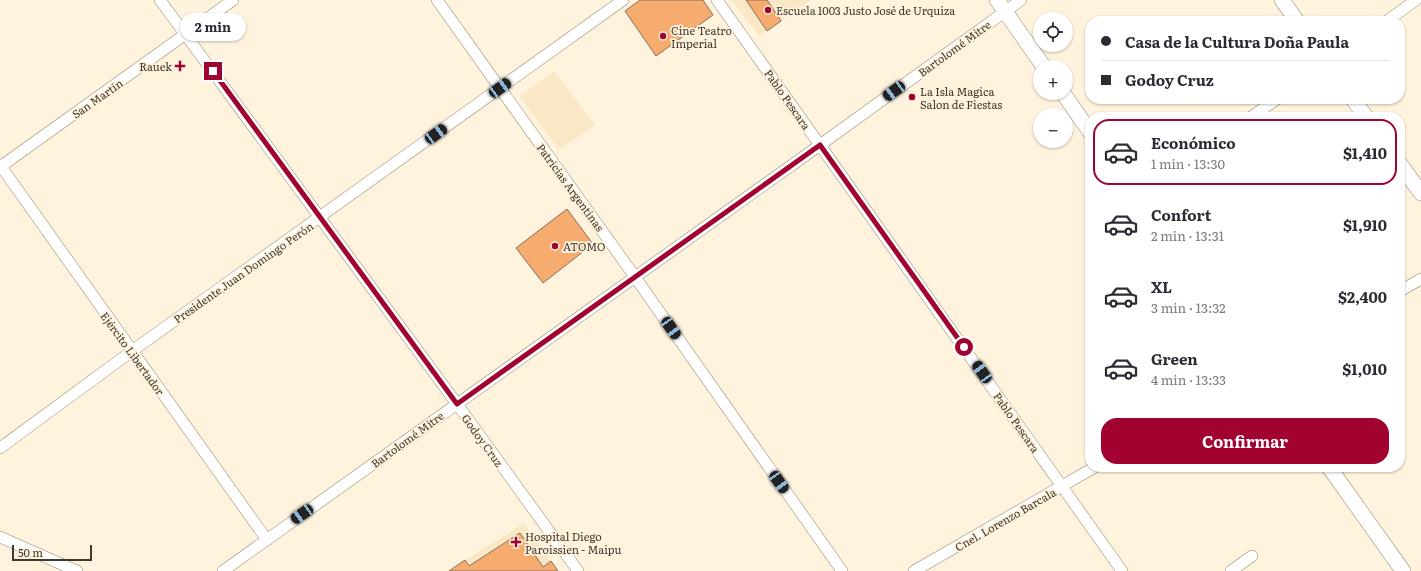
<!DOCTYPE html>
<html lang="es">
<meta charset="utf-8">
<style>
body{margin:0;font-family:Literata,serif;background:#f2f2f3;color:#2b2b33;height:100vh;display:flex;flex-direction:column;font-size:15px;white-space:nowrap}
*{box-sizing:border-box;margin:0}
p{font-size:13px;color:#7c7c81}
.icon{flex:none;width:22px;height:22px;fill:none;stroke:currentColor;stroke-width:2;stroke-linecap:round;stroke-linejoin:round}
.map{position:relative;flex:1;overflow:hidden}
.panel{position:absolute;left:1085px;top:112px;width:320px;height:360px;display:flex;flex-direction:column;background:#fff;border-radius:16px;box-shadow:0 1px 3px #0004}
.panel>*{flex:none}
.banner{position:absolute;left:1085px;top:16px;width:320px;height:88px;border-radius:16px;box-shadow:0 1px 3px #0004;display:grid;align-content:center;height:88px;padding:0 16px;background:#fff}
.tools{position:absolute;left:1033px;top:12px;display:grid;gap:8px}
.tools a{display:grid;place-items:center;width:40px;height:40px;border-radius:50%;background:#fff;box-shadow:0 1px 3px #0004;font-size:20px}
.scale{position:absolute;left:12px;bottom:10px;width:80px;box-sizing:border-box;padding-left:4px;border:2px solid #3e382d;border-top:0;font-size:11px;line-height:14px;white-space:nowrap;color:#3e382d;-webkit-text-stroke:3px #fff3dd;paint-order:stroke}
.end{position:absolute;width:18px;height:18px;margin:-9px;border:5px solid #a2022f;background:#fff;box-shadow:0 0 0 2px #fff}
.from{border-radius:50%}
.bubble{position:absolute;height:28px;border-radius:14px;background:#fff;box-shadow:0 1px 3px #0004;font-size:13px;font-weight:700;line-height:28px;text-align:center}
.car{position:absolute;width:12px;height:24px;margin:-12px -6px;border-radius:5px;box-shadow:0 0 3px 1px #0007;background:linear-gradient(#222 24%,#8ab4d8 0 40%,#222 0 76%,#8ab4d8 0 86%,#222 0)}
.banner b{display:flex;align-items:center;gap:14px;height:38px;font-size:15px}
.banner b+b{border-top:1px solid #e1e1e2}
.banner i{width:10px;height:10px;background:#2b2b33}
ul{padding:7px 0 0;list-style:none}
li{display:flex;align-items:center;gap:12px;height:66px;margin:0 8px 6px;padding:0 8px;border:2px solid transparent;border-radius:16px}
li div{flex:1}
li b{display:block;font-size:15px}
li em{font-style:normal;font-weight:700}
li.on{border-color:#a2022f}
li>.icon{width:36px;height:36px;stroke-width:1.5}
.cta{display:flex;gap:8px;margin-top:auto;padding:8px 16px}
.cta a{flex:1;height:46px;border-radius:16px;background:#a2022f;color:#fff;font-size:16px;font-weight:700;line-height:46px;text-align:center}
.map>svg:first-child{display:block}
.built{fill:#f9e7c5}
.building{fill:#f6ac6e;stroke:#866f5e}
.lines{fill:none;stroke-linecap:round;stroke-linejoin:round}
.minor-casing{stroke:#93876d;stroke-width:12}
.major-casing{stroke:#93876d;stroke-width:16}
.minor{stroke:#fff;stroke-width:11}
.major{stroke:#fff;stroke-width:15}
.route{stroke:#a2022f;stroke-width:5}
.poi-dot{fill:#a2022f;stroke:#fff3dd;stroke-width:1.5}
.labels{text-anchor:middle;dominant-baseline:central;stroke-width:3.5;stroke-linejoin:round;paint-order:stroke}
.poi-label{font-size:11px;fill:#3e382d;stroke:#fff3dd;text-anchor:start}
.street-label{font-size:11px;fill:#3e382d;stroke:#fff3dd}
</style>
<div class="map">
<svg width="1421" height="571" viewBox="0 0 1421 571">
<rect width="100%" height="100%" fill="#fff3dd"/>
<path class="built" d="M732 0H811L759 36Z
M554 71 595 125 559 150 520 96Z
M524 523 558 571H449Z"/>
<path class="building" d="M640 0H703L713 15 656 56 625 11Z
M746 0H767L781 21 767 31Z
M567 209 593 244 543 283 516 248Z
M520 533 543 567 551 561 558 571H449L465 560 469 566Z"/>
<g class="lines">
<defs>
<path id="minor" d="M160 0 457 404 578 571
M437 0 635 277 842 571
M717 0 1122 571
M1387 21 1416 0
M1251 117 1277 99
M0 165 267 540
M0 167 233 0
M1400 291 1421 279
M0 448 132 351 623 0
M0 537 77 571
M223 571 820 145 1021 0
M914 571 1095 467
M1231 571 1252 556"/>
<path id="major" d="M997 0 1044 67
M1282 0 1297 21
M1063 93 1090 132
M1353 99 1366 117
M1400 164 1421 193
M1329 467 1403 571"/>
</defs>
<use href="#minor" class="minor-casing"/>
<use href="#major" class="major-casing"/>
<use href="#minor" class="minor"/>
<use href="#major" class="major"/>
</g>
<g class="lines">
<path class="route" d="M213 71 457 404 820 145 964 347"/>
</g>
<g class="poi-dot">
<circle cx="768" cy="10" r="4"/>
<circle cx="663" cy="36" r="4"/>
<path d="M178 60h4v4h4v4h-4v4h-4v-4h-4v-4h4z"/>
<circle cx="912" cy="97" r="4"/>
<circle cx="555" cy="246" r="4"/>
<path d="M514 536h4v4h4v4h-4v4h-4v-4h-4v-4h4z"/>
</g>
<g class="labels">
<g class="poi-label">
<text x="776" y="10">Escuela 1003 Justo José de Urquiza</text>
<text x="671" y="30">Cine Teatro<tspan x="671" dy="13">Imperial</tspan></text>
<text x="172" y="66" text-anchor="end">Rauek</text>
<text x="920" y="91">La Isla Magica<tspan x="920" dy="13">Salon de Fiestas</tspan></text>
<text x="563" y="246">ATOMO</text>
<text x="525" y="536">Hospital Diego<tspan x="525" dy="13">Paroissien - Maipu</tspan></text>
</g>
<g class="street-label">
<text transform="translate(954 48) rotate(-36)">Bartolomé Mitre</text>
<text transform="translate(97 98) rotate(-35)">San Martín</text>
<text transform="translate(788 99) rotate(55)">Pablo Pescara</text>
<text transform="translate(571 187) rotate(54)">Patricias Argentinas</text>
<text transform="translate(243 272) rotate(-35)">Presidente Juan Domingo Perón</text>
<text transform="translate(133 353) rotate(54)">Ejército Libertador</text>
<text transform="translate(1017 422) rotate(55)">Pablo Pescara</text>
<text transform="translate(407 439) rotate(-36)">Bartolomé Mitre</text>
<text transform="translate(483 440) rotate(54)">Godoy Cruz</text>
<text transform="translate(1005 519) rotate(-30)">Cnel. Lorenzo Barcala</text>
</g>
</g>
</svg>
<div class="tools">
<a><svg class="icon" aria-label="locate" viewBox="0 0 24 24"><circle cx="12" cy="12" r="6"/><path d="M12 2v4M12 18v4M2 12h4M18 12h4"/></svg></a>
<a>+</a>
<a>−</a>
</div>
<div class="scale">50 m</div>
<i class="end from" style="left:964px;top:347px"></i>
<i class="end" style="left:213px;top:71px"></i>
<div class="bubble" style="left:180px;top:13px;width:66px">2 min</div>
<i class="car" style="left:500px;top:88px;rotate:54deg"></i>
<i class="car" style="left:894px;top:91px;rotate:234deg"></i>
<i class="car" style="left:436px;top:134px;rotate:54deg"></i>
<i class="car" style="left:671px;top:328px;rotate:145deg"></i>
<i class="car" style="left:982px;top:372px;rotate:325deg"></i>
<i class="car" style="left:779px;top:482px;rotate:145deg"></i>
<i class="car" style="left:302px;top:514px;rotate:235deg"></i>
<div class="banner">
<b><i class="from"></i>Casa de la Cultura Doña Paula</b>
<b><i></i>Godoy Cruz</b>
</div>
<section class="panel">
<ul>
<li class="on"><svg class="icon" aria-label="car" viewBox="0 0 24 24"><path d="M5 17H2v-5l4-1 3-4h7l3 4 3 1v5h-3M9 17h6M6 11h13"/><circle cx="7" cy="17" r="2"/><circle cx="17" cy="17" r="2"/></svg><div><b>Económico</b><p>1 min · 13:30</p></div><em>$1,410</em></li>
<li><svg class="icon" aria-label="car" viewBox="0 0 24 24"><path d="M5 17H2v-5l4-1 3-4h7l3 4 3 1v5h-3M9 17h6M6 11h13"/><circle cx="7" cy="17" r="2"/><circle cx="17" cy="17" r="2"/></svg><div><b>Confort</b><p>2 min · 13:31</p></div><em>$1,910</em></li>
<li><svg class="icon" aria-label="car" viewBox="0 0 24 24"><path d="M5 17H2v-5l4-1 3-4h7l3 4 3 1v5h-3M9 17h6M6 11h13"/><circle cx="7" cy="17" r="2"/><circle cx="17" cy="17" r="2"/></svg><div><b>XL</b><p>3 min · 13:32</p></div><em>$2,400</em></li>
<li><svg class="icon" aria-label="car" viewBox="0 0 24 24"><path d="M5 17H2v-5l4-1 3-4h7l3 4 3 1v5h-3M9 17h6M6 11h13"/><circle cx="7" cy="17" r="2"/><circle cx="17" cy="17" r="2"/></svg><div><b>Green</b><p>4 min · 13:33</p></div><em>$1,010</em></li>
</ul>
<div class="cta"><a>Confirmar</a></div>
</section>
</div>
